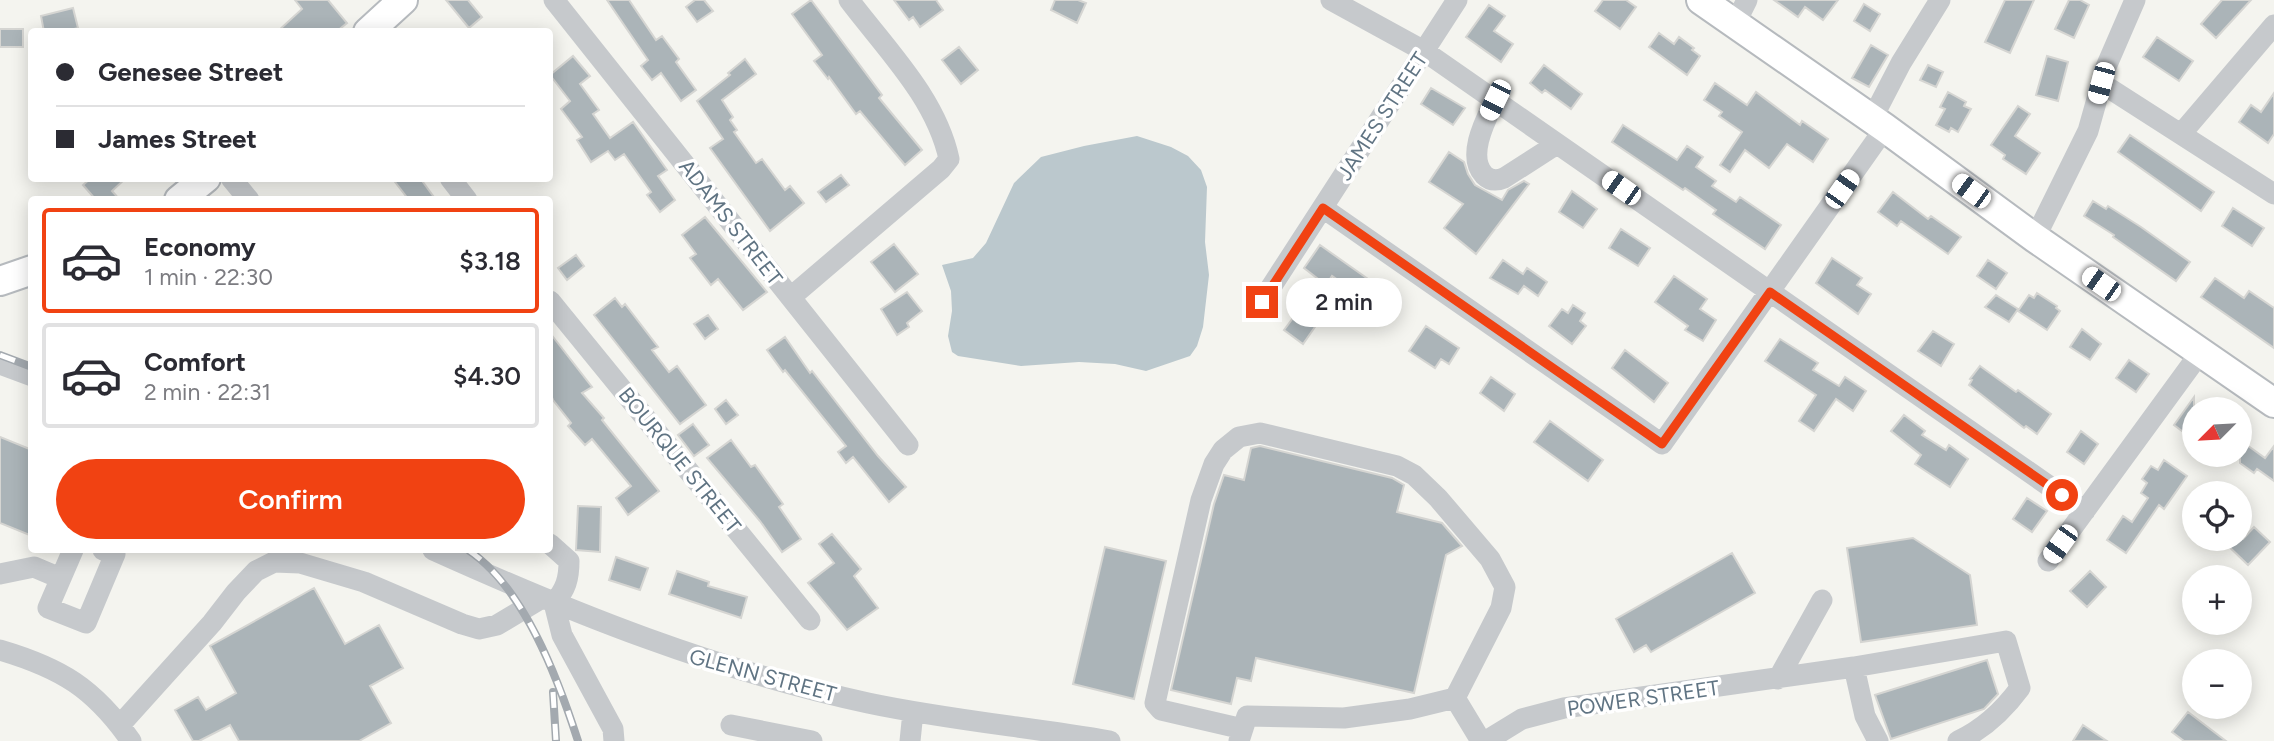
<!DOCTYPE html>
<meta charset="utf-8">
<style>
body{margin:0;font-family:Figtree,sans-serif;background:#f7f7f7;color:#2b2b33;height:100vh;display:flex;flex-direction:column;font-size:26px;white-space:nowrap}
*{box-sizing:border-box;margin:0}
p{font-size:23px;color:#7c7c81}
.icon{flex:none;width:38px;height:38px;fill:none;stroke:currentColor;stroke-width:2;stroke-linecap:round;stroke-linejoin:round}
.map{position:relative;flex:1;overflow:hidden}
.panel{position:absolute;left:28px;top:196px;width:525px;height:357px;display:flex;flex-direction:column;background:#fff;border-radius:7px;box-shadow:0 4px 18px #0003}
.panel>*{flex:none}
.guide{position:absolute;left:28px;top:28px;width:525px;height:154px;border-radius:7px;box-shadow:0 4px 18px #0003;display:grid;align-content:center;height:154px;padding:0 28px;background:#fff}
.needle{width:46px;rotate:246deg}
.fabs{position:absolute;left:2182px;top:397px;display:grid;gap:14px}
.fabs a{display:grid;place-items:center;width:70px;height:70px;border-radius:50%;background:#fff;box-shadow:0 4px 18px #0003;font-size:35px}
.end{position:absolute;width:32px;height:32px;margin:-16px;border:9px solid #f14212;background:#fff;box-shadow:0 0 0 4px #fff}
.from{border-radius:50%}
.bubble{position:absolute;height:49px;border-radius:24px;background:#fff;box-shadow:0 4px 18px #0003;font-size:23px;font-weight:600;line-height:49px;text-align:center}
.car{position:absolute;width:21px;height:42px;margin:-21px -10px;border-radius:9px;box-shadow:0 0 5px 2px #0007;background:linear-gradient(#fff 24%,#345 0 40%,#fff 0 76%,#345 0 86%,#fff 0)}
.guide b{display:flex;align-items:center;gap:24px;height:66px;font-size:26px}
.guide b+b{border-top:2px solid #e1e1e2}
.guide i{width:18px;height:18px;background:#2b2b33}
ul{padding:12px 0 0;list-style:none}
li{display:flex;align-items:center;gap:21px;height:105px;margin:0 14px 10px;padding:0 14px;border:4px solid #e1e1e2;border-radius:7px}
li div{flex:1}
li b{display:block;font-size:26px}
li em{font-style:normal;font-weight:600}
li.current{border-color:#f14212}
li>.icon{width:63px;height:63px;stroke-width:1.5}
.button{display:flex;gap:14px;margin-top:auto;padding:14px 28px}
.button a{flex:1;height:80px;border-radius:42px;background:#f14212;color:#fff;font-size:28px;font-weight:600;line-height:80px;text-align:center}
.map>svg:first-child{display:block}
.water{fill:#bbc8cd}
.building{fill:#abb4b8;stroke:#d5d5d2;stroke-width:2}
.lines{fill:none;stroke-linecap:round;stroke-linejoin:round}
.major-casing{stroke:#b6babe;stroke-width:32}
.minor{stroke:#c6c9cc;stroke-width:21}
.major{stroke:#fff;stroke-width:28}
.rail-casing{stroke:#a3a9af;stroke-width:8}
.rail{stroke:#fff;stroke-width:5;stroke-dasharray:16;stroke-linecap:butt}
.route{stroke:#f14212;stroke-width:9}
.labels{text-anchor:middle;dominant-baseline:central;stroke-width:7;stroke-linejoin:round;paint-order:stroke}
.street-label{font-size:21px;fill:#607483;stroke:#fff}
</style>
<div class="map">
<svg width="2274" height="741" viewBox="0 0 2274 741">
<rect width="100%" height="100%" fill="#f4f4ef"/>
<path class="water" d="M1137 136 1171 147 1188 156 1201 170 1207 187 1205 242 1209 275 1203 327 1197 346 1190 356 1146 371 1115 364 1079 362 1021 366 958 356 952 352 948 336 952 311 951 291 942 265 973 258 986 243 1014 183 1041 157 1084 146Z"/>
<path class="building" d="M295 0H328L347 23 336 32H277L302 9Z
M446 0H468L482 17 469 28Z
M607 0H629L656 40 662 36 679 59 676 62 696 90 681 101 661 73 652 80 641 66 648 60Z
M695 0H704L713 11 697 22 686 7Z
M811 0 882 95 879 98 922 150 905 165 860 111 856 114 829 77 828 79 814 61 822 55 792 14Z
M894 0H936L943 10 920 27 913 17 909 20Z
M1055 0H1078L1086 3 1077 23 1051 10Z
M1603 0H1626L1636 7 1620 29 1595 11Z
M1774 0H1838L1823 20 1805 7 1798 17Z
M2005 0H2034L2010 53 1985 42Z
M2069 0H2080L2089 5 2074 38 2055 29Z
M2222 0H2251L2216 38 2201 24Z
M1864 4 1880 14 1870 31 1854 21Z
M1489 5 1505 16 1494 31 1513 44 1501 62 1466 37Z
M73 8 78 28 63 32H44L41 16Z
M0 29H23V47H0Z
M1659 33 1674 44 1679 37 1694 48 1692 50 1700 56 1687 75 1649 47Z
M2157 37 2193 61 2179 81 2143 57Z
M1871 45 1888 55 1869 87 1852 78Z
M959 47 978 70 961 84 942 60Z
M573 56 590 76 580 84 599 110 593 114 610 138 633 122 667 170 658 176 675 200 660 212 647 195 651 192 624 154 615 160 608 151 591 162 577 140 582 137 561 109 570 101 550 75Z
M2047 56 2068 62 2058 101 2036 95Z
M745 59 756 74 722 100 733 117 730 120 737 130 734 132 756 163 762 159 785 190 790 186 804 203 770 231 710 148 723 139 697 101 730 75 728 73Z
M1544 65 1582 94 1571 109 1545 90 1542 93 1530 83Z
M1928 65 1943 72 1936 87 1920 80Z
M1715 83 1747 105 1756 92 1800 125 1802 121 1828 139 1813 162 1787 144 1769 168 1745 150 1730 172 1720 165 1742 132 1719 116 1722 112 1704 100Z
M1431 88 1465 108 1453 125 1421 104Z
M1948 92 1966 102 1964 106 1971 109 1958 132 1951 128 1949 132 1936 125 1945 109 1940 107Z
M2274 93V134L2268 143 2239 122 2251 105 2261 112Z
M2018 106 2030 114 2015 136 2040 153 2026 174 2003 159 2005 155 1991 145Z
M1623 125 1677 160 1687 146 1703 157 1696 167 1716 181 1712 186 1736 202 1740 197 1781 225 1765 249 1713 214 1716 210 1685 188 1683 190 1612 142Z
M2130 135 2214 192 2201 211 2118 152Z
M1449 152 1464 162 1468 174 1475 185 1502 200 1508 190 1524 181 1529 184 1476 254 1444 228 1463 204 1429 182Z
M841 175 849 185 826 202 818 192Z
M91 178H126L112 191 120 200H96L83 185Z
M392 178H420L436 200H409Z
M1572 191 1597 209 1583 228 1559 212Z
M1893 192 1928 219 1931 216 1961 237 1948 254 1901 221 1897 226 1878 212Z
M2093 201 2106 209 2108 206 2141 227 2190 262 2176 281 2113 237 2114 235 2084 216Z
M2233 208 2264 228 2252 246 2222 226Z
M705 217 767 292 743 310 718 279 711 285 690 258 696 254 682 235Z
M1621 229 1650 248 1638 266 1609 248Z
M894 244 918 274 895 292 871 262Z
M1320 245 1368 279 1358 294 1332 276 1326 285 1304 268Z
M576 255 584 266 567 280 558 268Z
M1832 258 1862 278 1857 285 1871 294 1858 314 1816 283Z
M1503 260 1523 274 1527 268 1547 282 1538 296 1524 286 1518 294 1490 278Z
M1988 260 2007 273 1996 289 1977 276Z
M1674 276 1707 299 1700 309 1716 320 1703 341 1685 330 1688 326 1655 302Z
M2215 278 2244 298 2249 291 2274 308V348L2201 297Z
M907 292 922 311 907 323 909 327 897 335 881 309Z
M2037 293 2057 306 2056 308 2060 311 2047 330 2018 311 2029 295 2034 298Z
M1996 295 2018 309 2009 322 1985 307Z
M615 298 622 307 625 304 658 347 652 350 669 372 677 366 706 405 680 424 594 315Z
M1573 305 1585 313 1580 321 1586 326 1572 344 1549 326 1562 309 1568 313Z
M1299 310 1317 324 1303 344 1284 330Z
M708 315 718 329 705 339 694 324Z
M1426 326 1459 348 1449 364 1441 359 1435 368 1409 351Z
M2082 329 2101 344 2090 360 2070 347Z
M1933 331 1954 344 1941 366 1918 351Z
M550 333 592 387 582 393 604 418 602 420 659 491 628 515 616 498 631 486 592 439 585 445 568 426 571 423 553 400 550 392Z
M785 337 810 373 812 371 878 456 906 487 889 502 853 457 846 463 838 452 846 446 785 370 783 372 767 350Z
M1780 339 1818 363 1813 370 1839 386 1845 377 1866 391 1853 411 1836 399 1814 431 1799 421 1816 395 1765 361Z
M1625 350 1668 383 1654 402 1612 368Z
M2129 360 2149 374 2136 392 2116 378Z
M1980 366 2016 392 2018 390 2051 414 2037 434 2026 426 2024 428 1969 385 1972 380 1970 379Z
M1491 377 1515 394 1504 411 1480 393Z
M2194 397V440L2174 425Z
M726 400 738 415 726 424 715 409Z
M1904 415 1925 431 1922 435 1946 450 1949 445 1968 459 1950 487 1915 464 1921 455 1891 431Z
M1550 421 1603 460 1588 481 1534 442Z
M693 424 709 445 694 456 678 435Z
M2081 431 2098 444 2084 464 2067 452Z
M0 437 32 450V536L0 523Z
M731 440 751 467 755 465 783 504 779 507 801 539 782 552 760 521 707 458Z
M2240 440 2265 458 2274 446V481L2257 469 2254 473 2240 463Z
M1260 446 1392 478 1404 485 1397 512 1442 523 1462 546 1446 555 1414 693 1256 658 1251 681 1237 678 1231 704 1171 690 1214 504 1224 475 1244 480 1251 448Z
M2164 460 2187 476 2164 509 2159 505 2126 553 2107 540 2123 516 2132 522 2148 498 2141 493 2147 483 2142 479 2151 466 2158 470Z
M2027 498 2047 511 2032 532 2013 519Z
M578 506 601 507 600 552 576 550Z
M2254 527 2270 542 2248 565 2221 539H2243Z
M832 534 861 569 854 576 878 608 847 630 808 583 834 563 819 544Z
M1913 538 1970 575 1977 625 1861 642 1847 548Z
M1105 547 1166 561 1134 699 1073 684Z
M1732 553 1755 593 1651 652 1646 645 1634 652 1616 619Z
M616 557 648 568 640 590 609 580Z
M677 571 709 582 708 586 747 597 741 618 669 594Z
M2090 571 2106 587 2087 607 2070 591Z
M314 588 345 644 379 625 403 668 370 686 391 723 359 741H239L230 725 199 741H193L175 710 198 697 206 710 236 693 210 646Z
M1987 660 1998 694 1984 709 1891 739 1875 695Z
M2188 712 2226 741H2184L2172 732Z
M2083 725 2107 741H2073Z"/>
<g class="lines">
<defs>
<path id="major" d="M1701 0 1885 128 2035 238 2274 403
M368 32 403 0
M179 200 206 178
M0 281 32 270"/>
</defs>
<use href="#major" class="major-casing"/>
<path class="minor" d="M554 0 908 445
M1331 0 1424 51 2085 511
M1735 24 1747 0
M2101 83 2274 194
M1495 100C1486 119 1466 156 1484 175 1490 181 1497 181 1504 178L1557 144
M1872 119 1901 63 1940 0
M2181 134 2274 25
M231 178 249 200
M450 178 467 200
M1323 208 1662 444 1885 128
M2035 238 2088 131 2106 67 2135 0
M791 297 941 169 949 159C936 98 886 49 849 0
M550 301 810 620
M1262 301 1457 0
M0 364 32 376
M550 544 569 561C569 579 566 589 554 603L562 635 613 729 614 741
M73 550 48 608 86 623 115 554 103 550
M433 550C575 614 715 670 868 703 948 720 1029 727 1110 741
M2048 561 2200 353
M0 574 34 567 60 578
M0 650C61 668 94 688 131 741
M1854 667 1865 716 1878 741
M1778 679 1822 600
M1455 698 1481 741
M120 725 212 623 236 592 256 571 274 562 300 563 364 582 462 624 479 629 497 625 542 598
M731 725 812 741
M910 741 913 712
M1239 741 1247 716 1344 718 1410 709 1455 698 1501 608 1505 587 1490 559 1438 498 1414 475 1397 466 1260 433 1239 437 1223 450 1214 464 1201 500 1155 703 1161 710 1243 729
M1486 741 1522 719 1564 708 1854 667 2006 641 2020 688C2003 711 1984 729 1958 741"/>
<use href="#major" class="major"/>
<defs>
<path id="rail" d="M0 355 32 367
M468 550C524 587 558 679 578 741
M553 692 556 741"/>
</defs>
<use href="#rail" class="rail-casing"/>
<use href="#rail" class="rail"/>
</g>
<g class="lines">
<path class="route" d="M1262 302 1323 208 1662 444 1770 292 2062 495"/>
</g>
<g class="labels">
<g class="street-label">
<text transform="translate(1382 116) rotate(-57)">JAMES STREET</text>
<text transform="translate(731 222) rotate(52)">ADAMS STREET</text>
<text transform="translate(680 460) rotate(51)">BOURQUE STREET</text>
<text transform="translate(763 675) rotate(15)">GLENN STREET</text>
<text transform="translate(1643 698) rotate(-8)">POWER STREET</text>
</g>
</g>
</svg>
<div class="fabs">
<a><svg class="needle" viewBox="-14 -14 28 28"><path d="M0-13l5 13h-10z" fill="#e53935"/><path d="M0 13l5-13h-10z" fill="#7c7c81"/></svg></a>
<a><svg class="icon" aria-label="locate" viewBox="0 0 24 24"><circle cx="12" cy="12" r="6"/><path d="M12 2v4M12 18v4M2 12h4M18 12h4"/></svg></a>
<a>+</a>
<a>−</a>
</div>
<i class="end from" style="left:2062px;top:495px"></i>
<i class="end" style="left:1262px;top:302px"></i>
<div class="bubble" style="left:1286px;top:278px;width:116px">2 min</div>
<i class="car" style="left:2101px;top:83px;rotate:195deg"></i>
<i class="car" style="left:1495px;top:100px;rotate:206deg"></i>
<i class="car" style="left:1621px;top:188px;rotate:305deg"></i>
<i class="car" style="left:1842px;top:189px;rotate:35deg"></i>
<i class="car" style="left:1971px;top:191px;rotate:306deg"></i>
<i class="car" style="left:2101px;top:284px;rotate:305deg"></i>
<i class="car" style="left:2060px;top:544px;rotate:216deg"></i>
<div class="guide">
<b><i class="from"></i>Genesee Street</b>
<b><i></i>James Street</b>
</div>
<section class="panel">
<ul>
<li class="current"><svg class="icon" aria-label="car" viewBox="0 0 24 24"><path d="M5 17H2v-5l4-1 3-4h7l3 4 3 1v5h-3M9 17h6M6 11h13"/><circle cx="7" cy="17" r="2"/><circle cx="17" cy="17" r="2"/></svg><div><b>Economy</b><p>1 min · 22:30</p></div><em>$3.18</em></li>
<li><svg class="icon" aria-label="car" viewBox="0 0 24 24"><path d="M5 17H2v-5l4-1 3-4h7l3 4 3 1v5h-3M9 17h6M6 11h13"/><circle cx="7" cy="17" r="2"/><circle cx="17" cy="17" r="2"/></svg><div><b>Comfort</b><p>2 min · 22:31</p></div><em>$4.30</em></li>
</ul>
<div class="button"><a>Confirm</a></div>
</section>
</div>
